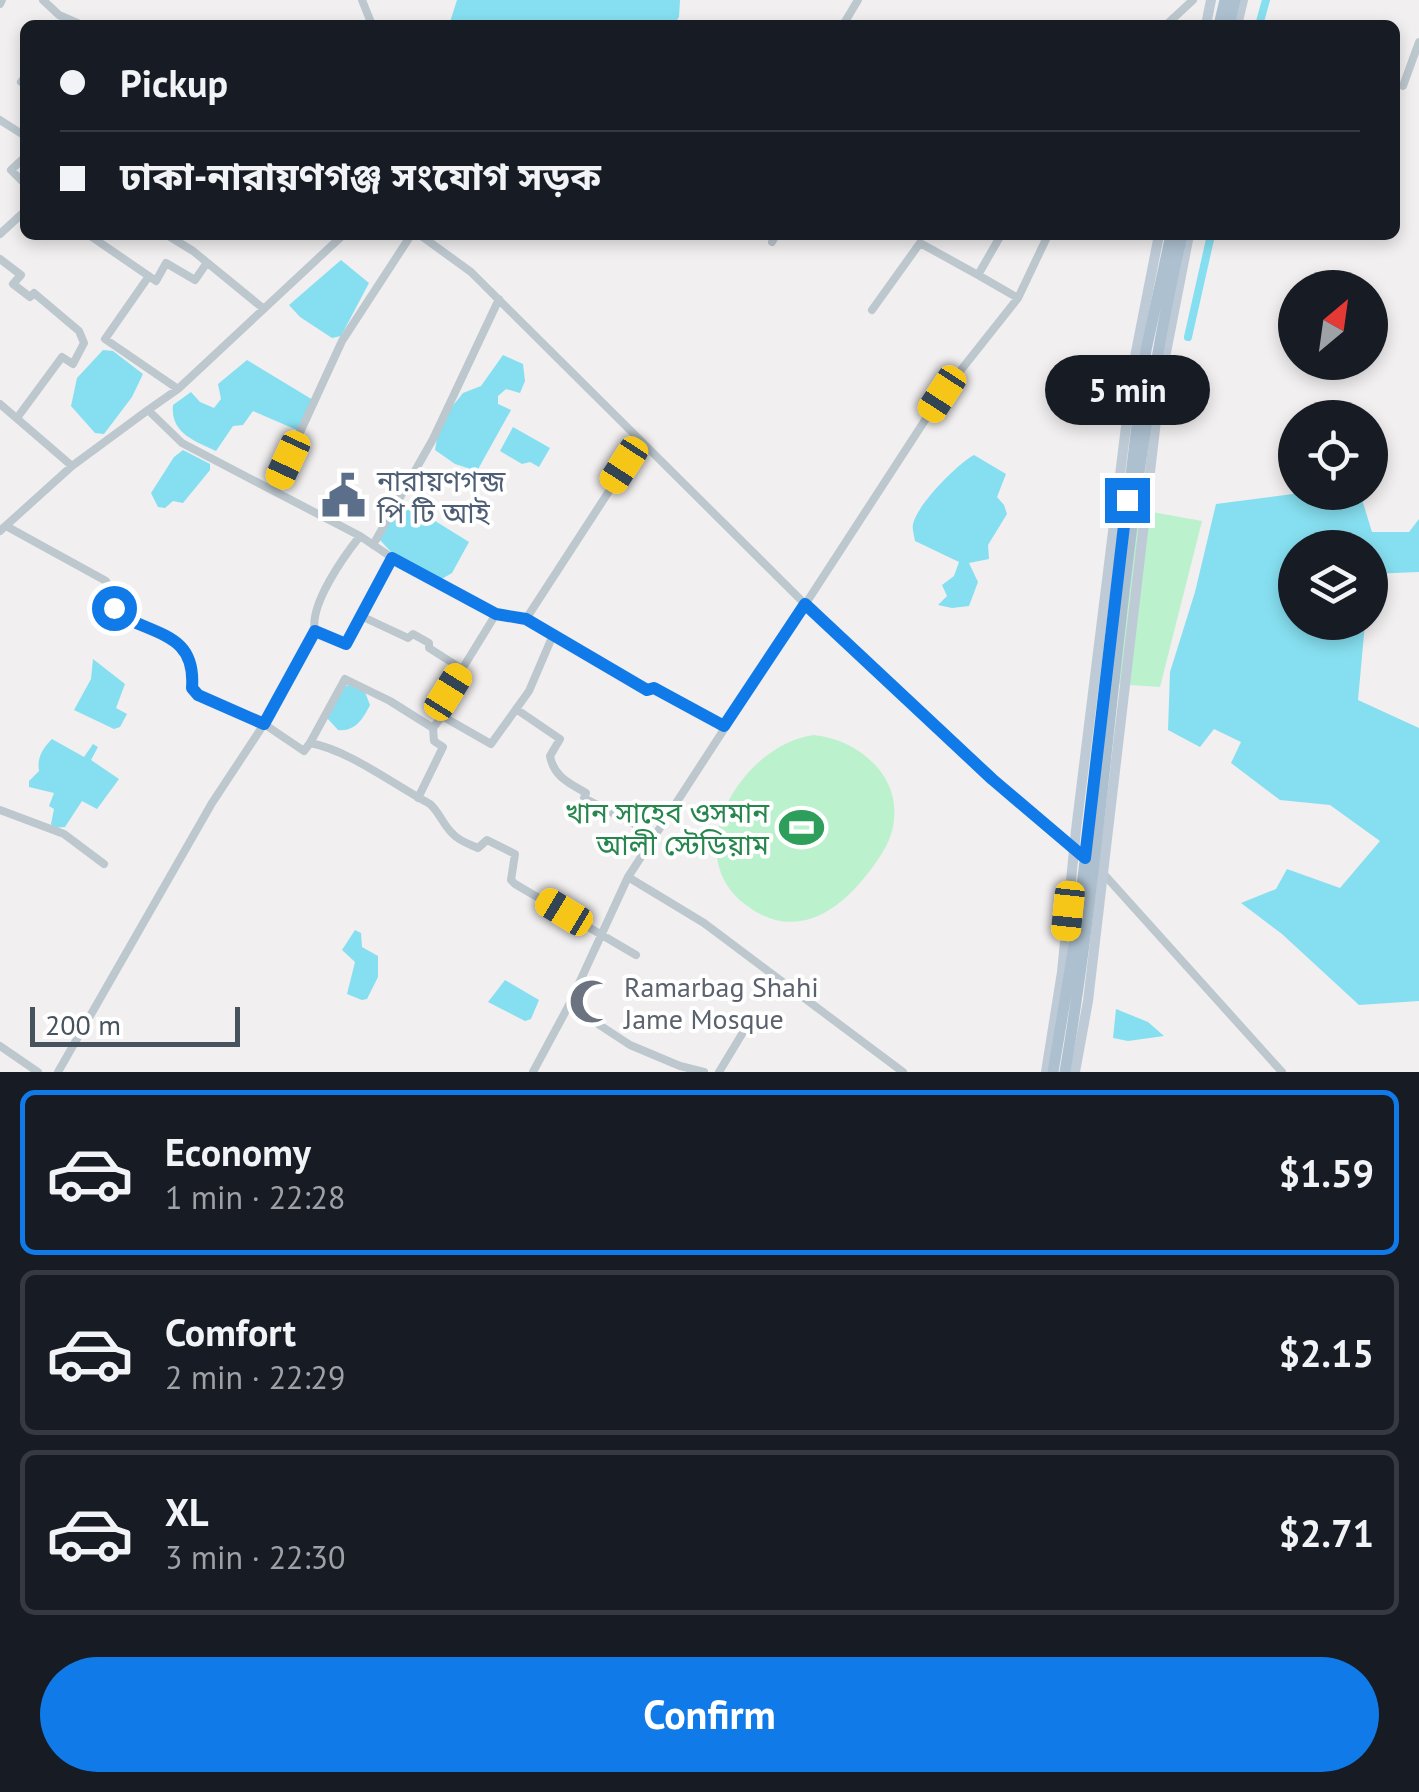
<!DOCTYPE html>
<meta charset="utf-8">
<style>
body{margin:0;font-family:"PT Sans","Noto Sans Bengali",sans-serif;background:#242831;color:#f1f3f6;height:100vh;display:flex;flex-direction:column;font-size:38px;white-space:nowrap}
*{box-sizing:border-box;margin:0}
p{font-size:32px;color:#9ea1a6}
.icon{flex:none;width:55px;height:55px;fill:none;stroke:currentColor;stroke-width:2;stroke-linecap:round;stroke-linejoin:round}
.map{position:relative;height:1072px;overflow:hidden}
.panel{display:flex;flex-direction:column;background:#171b24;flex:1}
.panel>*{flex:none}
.guide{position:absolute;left:20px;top:20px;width:1380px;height:220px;border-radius:15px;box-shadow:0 5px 15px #0003;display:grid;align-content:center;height:220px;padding:0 40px;background:#171b24}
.needle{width:65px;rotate:29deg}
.controls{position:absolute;left:1278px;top:270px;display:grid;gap:20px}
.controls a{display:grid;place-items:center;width:110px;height:110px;border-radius:50%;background:#171b24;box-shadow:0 5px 15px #0003;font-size:50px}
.scale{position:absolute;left:30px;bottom:25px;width:210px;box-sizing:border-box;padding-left:10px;border:5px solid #46535d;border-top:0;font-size:28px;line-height:35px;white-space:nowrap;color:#46535d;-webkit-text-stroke:8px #fff;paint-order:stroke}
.end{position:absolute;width:45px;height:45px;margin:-22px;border:12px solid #117ae9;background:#fff;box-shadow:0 0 0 5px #fff}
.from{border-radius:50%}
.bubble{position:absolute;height:70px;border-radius:35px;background:#171b24;box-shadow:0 5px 15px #0003;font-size:32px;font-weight:800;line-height:70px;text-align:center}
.car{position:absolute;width:30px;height:60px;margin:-30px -15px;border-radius:12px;box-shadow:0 0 8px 2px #0007;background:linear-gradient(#f5c518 24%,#345 0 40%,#f5c518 0 76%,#345 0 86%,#f5c518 0)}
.guide b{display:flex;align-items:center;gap:35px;height:95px;font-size:38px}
.guide b+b{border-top:2px solid #363941}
.guide i{width:25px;height:25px;background:#f1f3f6}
ul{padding:18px 0 0;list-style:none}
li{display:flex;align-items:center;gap:30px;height:165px;margin:0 20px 15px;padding:0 20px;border:5px solid #363941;border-radius:15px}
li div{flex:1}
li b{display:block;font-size:38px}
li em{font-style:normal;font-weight:800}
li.selected{border-color:#117ae9}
li>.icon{width:90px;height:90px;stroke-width:1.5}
.button{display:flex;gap:20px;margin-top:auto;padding:20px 40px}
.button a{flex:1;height:115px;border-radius:60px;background:#117ae9;color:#fff;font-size:40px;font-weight:800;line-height:115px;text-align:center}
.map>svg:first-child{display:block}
.green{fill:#bbf1cd}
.water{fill:#86dff0}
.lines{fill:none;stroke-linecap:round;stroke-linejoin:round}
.canal{stroke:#86dff0;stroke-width:8}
.street{stroke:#bcc7ce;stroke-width:8}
.secondary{stroke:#becbd7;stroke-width:10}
.primary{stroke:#adc0cf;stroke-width:11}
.route{stroke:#117ae9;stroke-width:12}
.labels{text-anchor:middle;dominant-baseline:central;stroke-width:8;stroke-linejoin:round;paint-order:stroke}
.service-label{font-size:28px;fill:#4e5e75;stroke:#fff;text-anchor:start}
.leisure-label{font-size:28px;fill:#27864d;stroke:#fff;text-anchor:end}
.worship-label{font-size:28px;fill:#5b616d;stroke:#fff;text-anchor:start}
</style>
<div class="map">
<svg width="1419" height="1072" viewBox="0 0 1419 1072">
<rect width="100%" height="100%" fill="#f1efef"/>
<path class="green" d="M1135 509 1202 521 1160 687 1115 684Z
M814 735C856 739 899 773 894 819 893 839 880 858 868 873 837 914 793 941 746 905 676 853 743 744 814 735Z"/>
<path class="water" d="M457 0H680L679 17 674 25H449Z
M341 260 369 283 341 336 332 338 300 317 289 305Z
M103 350 113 351 143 374 132 397 104 434 95 433 71 406 77 378Z
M503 355 523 364 525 381 520 393 506 389 498 396V404L511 410 477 471 455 464 435 450 438 433 447 413 463 393 481 386Z
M247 360 313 400 297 430 253 411 243 425 233 426 216 451C195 441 170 433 173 405L191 392 200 402 214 408 221 399 218 384Z
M513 427 550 448 539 467 530 462 522 464 500 451Z
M183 450 210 464V470L183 503 173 501 165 508 158 507 151 493 174 457Z
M974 455 1006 474 997 497 1004 505 1007 514 988 545 989 559 969 563 978 582 969 606 952 608 938 605 947 596 942 585 954 576 959 562 915 541C914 535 912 529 913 524 917 505 957 464 974 455Z
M1308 492 1360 493 1372 532H1409L1419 519V572L1370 574V548H1295V622L1365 623 1358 700 1419 728V1001L1359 1005 1282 934 1241 903 1276 889 1287 869 1340 888 1380 841 1330 805 1280 800 1231 763 1241 742 1214 729 1200 747 1168 730 1170 672 1195 592 1216 504Z
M401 504 419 514 425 508 435 514 432 519 469 542 452 573 440 580 394 555 379 539Z
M93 659 125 684 116 708 127 714 120 727 114 729 74 710 91 679Z
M349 685 365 692 370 705C363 719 355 732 338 730L327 718 345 686Z
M52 739 84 757 93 744 98 747 91 760 119 779 97 809 82 801 65 827 53 828 51 824 54 809 49 806 54 793 29 787V781L39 771C37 758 42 749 52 739Z
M355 930 361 933 362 947 378 956V977L367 999 362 1000 347 994 355 962 342 950Z
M505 980 539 1000 531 1019 525 1021 488 1002Z
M1116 1009 1148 1022 1164 1036 1128 1041 1113 1038Z"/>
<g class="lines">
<path class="canal" d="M1259 25 1266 0
M1188 337 1211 235"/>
<path class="street" d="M43 0 59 15 82 25
M362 0 372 25
M0 4 2 0
M843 25 858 0
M1166 25 1193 0
M25 77 21 82 25 84
M1403 86 1419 42
M0 120 25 136
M25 157 11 170 25 184
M0 234 25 211
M89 235 156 281 166 263 195 280 206 264
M167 235 193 251 264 309
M420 235 471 272 805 604 992 779 1085 857
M772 242 776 235
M0 259 21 275 13 284 30 297 34 293 79 331 84 343 73 364 62 357 17 418
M978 275 1018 298 1048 235
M149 276 105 339 178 389
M872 310 920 243 978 275 1001 235
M0 404 72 466 148 410 182 443 360 536 400 563 470 602 496 614 526 619 647 690 653 688 725 726
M148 410 178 389 343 235
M274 489 342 341 411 235
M6 526 106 581 118 614C157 636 196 634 193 688L198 695 264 724 304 751 310 743C349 750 394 785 430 804 440 813 443 825 453 834 459 841 469 844 478 848L487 840 515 854 511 880 515 884 636 955
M0 531 72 466
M373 545 433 439 499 299
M361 616 408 638 413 634 429 643V648L462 669
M526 619 641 442
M315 631 346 644 392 558
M516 709 560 739 550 756C554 777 569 783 586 793L584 798 655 835
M442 716 491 744 529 691 553 635
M433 728 442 716 448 692 496 614
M310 743 345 679 390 701 433 728 434 741 443 747 418 798
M0 810 64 834 104 864
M1101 871 1282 1072
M569 1005 630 1045 680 1066 704 1072
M0 1046 38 1072
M58 1072 212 803 270 715 315 631C309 605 344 556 360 536
M533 1072 569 1005 628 877
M719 1072 745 1029
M903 1072 704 923 628 877 942 394 1018 298"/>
<path class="secondary" d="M1206 25 1211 0
M1237 25 1243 0
M1046 1072 1062 972 1076 830 1134 362 1159 235
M1075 1072 1088 1001 1161 378 1189 235"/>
<path class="primary" d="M1219 25 1225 0
M1229 25 1235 0
M1053 1072 1077 928 1146 350 1171 235
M1065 1072C1112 794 1118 510 1182 235"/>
</g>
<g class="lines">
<path class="route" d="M114 608 118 614C157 636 196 634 192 688L198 695 264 724 315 631 346 644 392 558 496 614 526 619 647 690 654 688 724 726 805 604 992 779 1085 858 1127 500"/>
</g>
<defs>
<symbol id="civic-bare" viewBox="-9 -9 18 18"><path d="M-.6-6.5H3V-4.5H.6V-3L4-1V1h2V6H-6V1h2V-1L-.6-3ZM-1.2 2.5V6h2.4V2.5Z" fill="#5c6f8a" stroke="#fff" stroke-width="2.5" paint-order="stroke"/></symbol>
<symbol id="stadium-bare" viewBox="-9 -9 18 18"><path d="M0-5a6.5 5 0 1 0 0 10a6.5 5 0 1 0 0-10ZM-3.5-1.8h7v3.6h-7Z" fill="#2e9e5b" stroke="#fff" stroke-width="2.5" paint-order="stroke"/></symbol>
<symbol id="mosque-bare" viewBox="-9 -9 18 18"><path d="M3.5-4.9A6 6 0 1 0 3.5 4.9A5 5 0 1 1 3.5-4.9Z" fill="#6b7280" stroke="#fff" stroke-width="2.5" paint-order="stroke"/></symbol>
</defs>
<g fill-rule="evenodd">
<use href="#civic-bare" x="312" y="464" width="63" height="63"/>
<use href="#stadium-bare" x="770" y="796" width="63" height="63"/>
<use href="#mosque-bare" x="560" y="970" width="63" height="63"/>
</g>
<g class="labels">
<g class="service-label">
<text x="377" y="480">নারায়ণগন্জ<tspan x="377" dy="32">পি টি আই</tspan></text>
</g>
<g class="leisure-label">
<text x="769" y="812">খান সাহেব ওসমান<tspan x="769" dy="32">আলী স্টেডিয়াম</tspan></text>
</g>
<g class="worship-label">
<text x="624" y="986">Ramarbag Shahi<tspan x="624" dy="32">Jame Mosque</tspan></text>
</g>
</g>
</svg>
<div class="controls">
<a><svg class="needle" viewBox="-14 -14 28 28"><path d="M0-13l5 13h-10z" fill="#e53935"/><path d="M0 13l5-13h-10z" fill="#9ea1a6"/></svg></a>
<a><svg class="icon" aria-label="locate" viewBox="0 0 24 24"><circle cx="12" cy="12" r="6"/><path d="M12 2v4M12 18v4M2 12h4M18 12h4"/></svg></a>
<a><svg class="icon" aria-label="layers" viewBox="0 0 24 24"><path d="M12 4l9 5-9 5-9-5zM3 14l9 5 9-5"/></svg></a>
</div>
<div class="scale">200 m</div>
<i class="end from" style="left:114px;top:608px"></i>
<i class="end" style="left:1127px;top:500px"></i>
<div class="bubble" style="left:1045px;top:355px;width:165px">5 min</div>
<i class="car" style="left:942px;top:394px;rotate:213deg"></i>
<i class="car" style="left:288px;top:460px;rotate:205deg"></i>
<i class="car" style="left:624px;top:465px;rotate:213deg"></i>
<i class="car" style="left:448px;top:692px;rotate:32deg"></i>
<i class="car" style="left:1068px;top:911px;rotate:186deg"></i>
<i class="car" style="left:564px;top:912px;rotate:301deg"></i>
<div class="guide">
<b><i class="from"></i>Pickup</b>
<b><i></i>ঢাকা-নারায়ণগঞ্জ সংযোগ সড়ক</b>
</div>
</div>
<section class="panel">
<ul>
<li class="selected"><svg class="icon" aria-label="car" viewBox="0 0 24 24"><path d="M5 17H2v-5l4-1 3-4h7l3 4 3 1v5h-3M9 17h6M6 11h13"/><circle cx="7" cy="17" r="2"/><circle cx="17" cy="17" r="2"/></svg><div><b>Economy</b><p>1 min · 22:28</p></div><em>$1.59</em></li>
<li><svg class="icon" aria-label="car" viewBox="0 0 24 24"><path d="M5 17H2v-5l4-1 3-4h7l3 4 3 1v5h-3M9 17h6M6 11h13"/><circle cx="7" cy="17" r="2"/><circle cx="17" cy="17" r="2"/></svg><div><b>Comfort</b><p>2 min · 22:29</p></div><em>$2.15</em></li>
<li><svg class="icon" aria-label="car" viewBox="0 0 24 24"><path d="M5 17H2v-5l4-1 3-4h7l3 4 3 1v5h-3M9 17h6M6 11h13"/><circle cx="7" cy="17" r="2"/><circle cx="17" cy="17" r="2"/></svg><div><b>XL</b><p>3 min · 22:30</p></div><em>$2.71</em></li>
</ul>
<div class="button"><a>Confirm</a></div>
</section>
